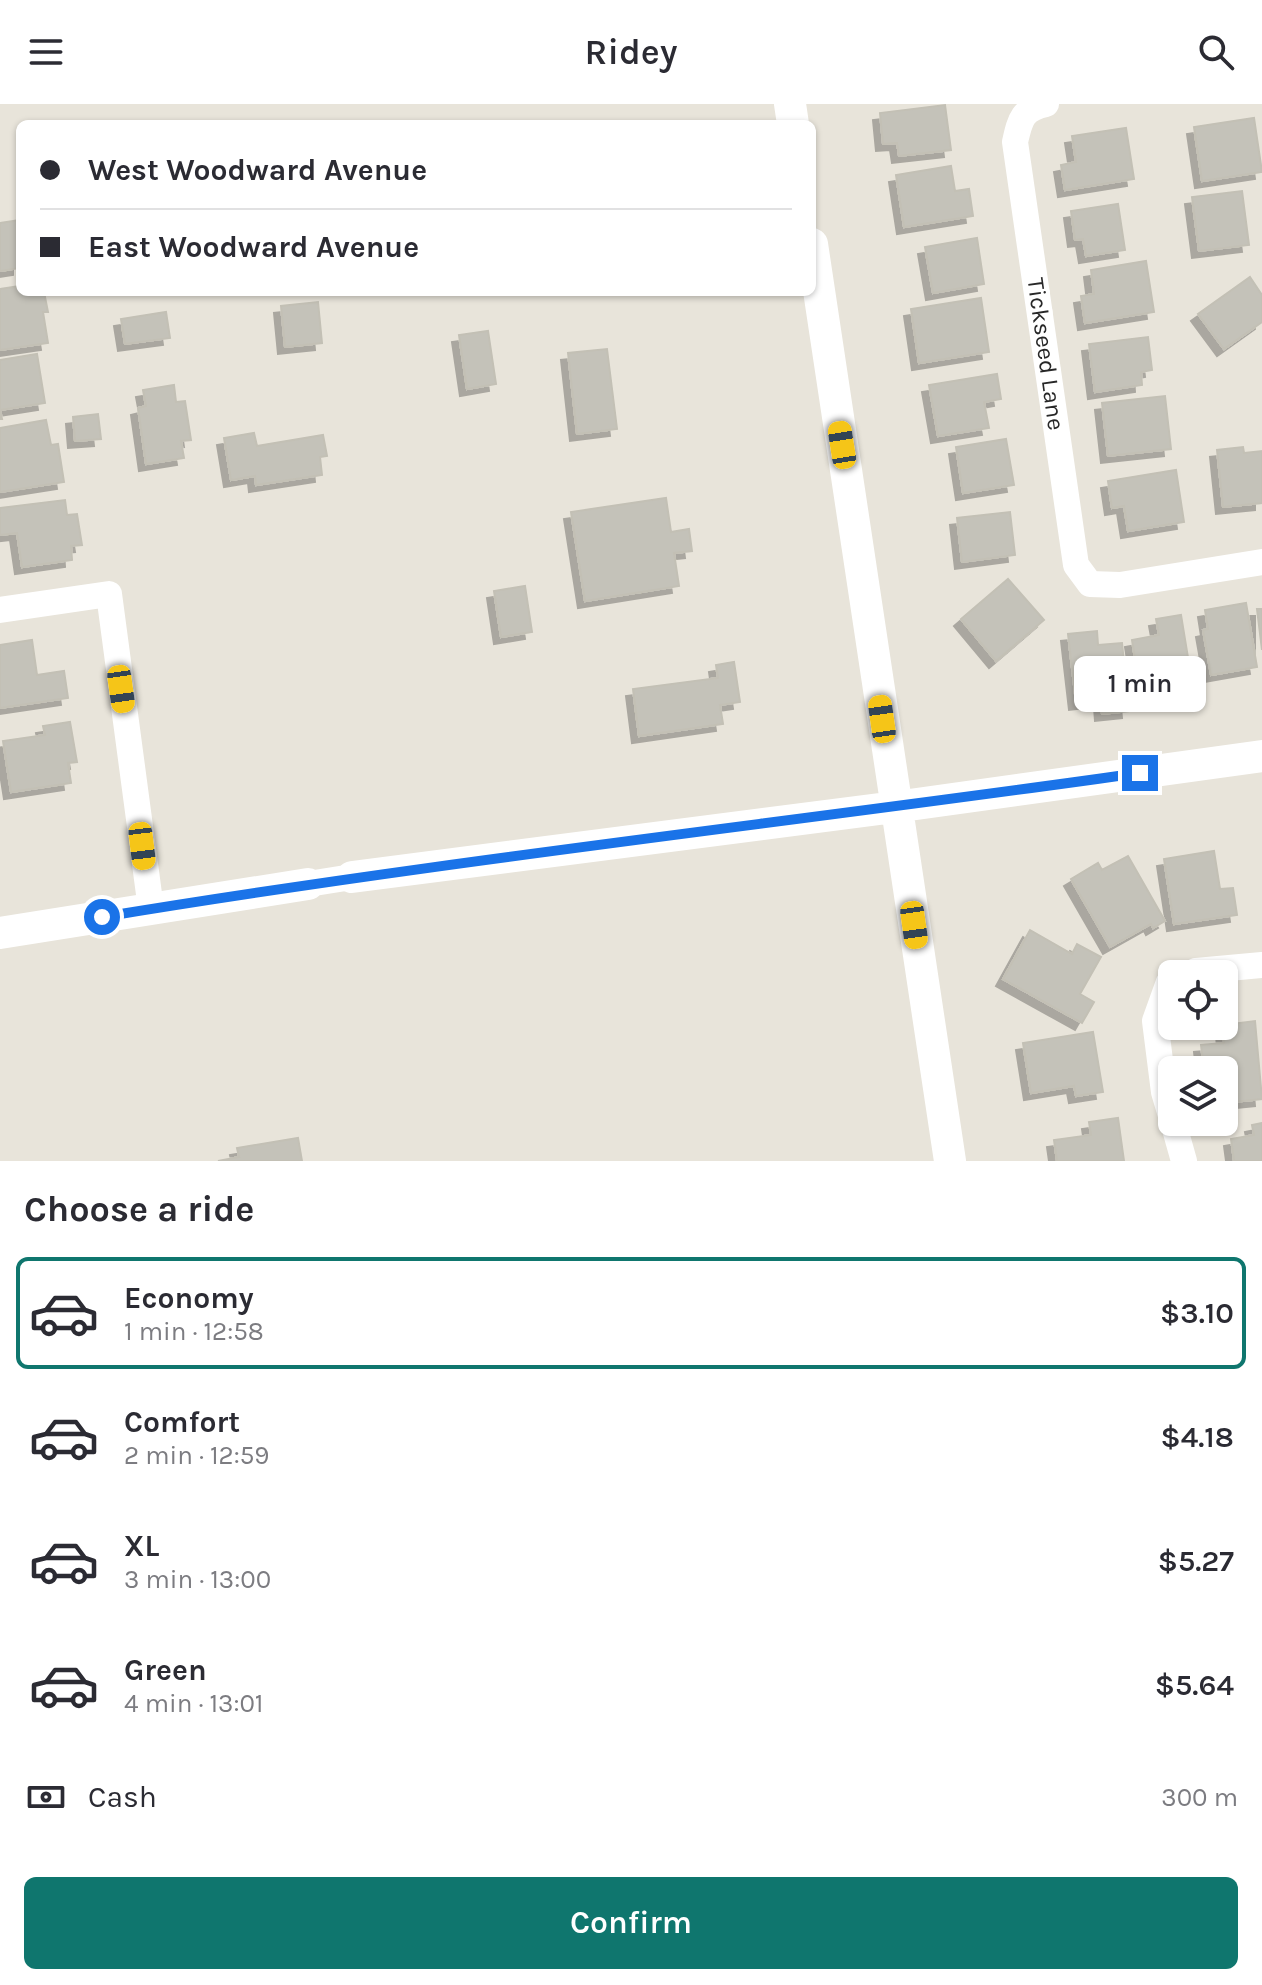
<!DOCTYPE html>
<meta charset="utf-8">
<style>
body{margin:0;font-family:Karla,sans-serif;background:#f2f2f3;color:#2b2b33;height:100vh;display:flex;flex-direction:column;font-size:30px;white-space:nowrap}
*{box-sizing:border-box;margin:0}
p{font-size:26px;color:#7c7c81}
.icon{flex:none;width:44px;height:44px;fill:none;stroke:currentColor;stroke-width:2;stroke-linecap:round;stroke-linejoin:round}
.map{position:relative;height:1057px;overflow:hidden}
.sheet{display:flex;flex-direction:column;background:#fff;flex:1}
.sheet>*{flex:none}
.hud{position:absolute;left:16px;top:16px;width:800px;height:176px;border-radius:12px;box-shadow:0 2px 6px #0004;display:grid;align-content:center;height:176px;padding:0 24px;background:#fff}
.buttons{position:absolute;left:1158px;top:856px;display:grid;gap:16px}
.buttons a{display:grid;place-items:center;width:80px;height:80px;border-radius:12px;background:#fff;box-shadow:0 2px 6px #0004;font-size:40px}
.end{position:absolute;width:36px;height:36px;margin:-18px;border:10px solid #1a73e8;background:#fff;box-shadow:0 0 0 4px #fff}
.from{border-radius:50%}
.bubble{position:absolute;height:56px;border-radius:12px;background:#fff;box-shadow:0 2px 6px #0004;font-size:26px;font-weight:600;line-height:56px;text-align:center}
.car{position:absolute;width:24px;height:48px;margin:-24px -12px;border-radius:10px;box-shadow:0 0 6px 2px #0007;background:linear-gradient(#f5c518 24%,#345 0 40%,#f5c518 0 76%,#345 0 86%,#f5c518 0)}
.hud b{display:flex;align-items:center;gap:28px;height:76px;font-size:30px}
.hud b+b{border-top:2px solid #e1e1e2}
.hud i{width:20px;height:20px;background:#2b2b33}
ul{padding:0;list-style:none}
li{display:flex;align-items:center;gap:24px;height:112px;margin:0 16px 12px;padding:0 8px;border:4px solid transparent;border-radius:12px}
li div{flex:1}
li b{display:block;font-size:30px}
li em{font-style:normal;font-weight:600}
li.active{border-color:#0f766e}
li>.icon{width:72px;height:72px;stroke-width:1.5}
h2{padding:0 24px;font-size:36px;line-height:96px}
.pay{display:flex;align-items:center;gap:20px;height:88px;padding:0 24px;font-size:30px}
.pay p{margin-inline-start:auto}
.action{display:flex;gap:16px;margin-top:auto;padding:16px 24px}
.action a{flex:1;height:92px;border-radius:12px;background:#0f766e;color:#fff;font-size:32px;font-weight:600;line-height:92px;text-align:center}
header{display:flex;justify-content:space-between;align-items:center;height:104px;padding:0 24px;background:#fff;font-size:36px;font-weight:600}
.map>svg:first-child{display:block}
.building{fill:#c4c2b9;stroke:#c3c0b5;stroke-width:2;filter:url(#shadow)}
.lines{fill:none;stroke-linecap:round;stroke-linejoin:round}
.minor{stroke:#fff;stroke-width:26}
.tertiary{stroke:#fff;stroke-width:32}
.route{stroke:#1a73e8;stroke-width:10}
.labels{text-anchor:middle;dominant-baseline:central;stroke-width:8;stroke-linejoin:round;paint-order:stroke}
.street-label{font-size:24px;fill:#272727;stroke:#fff}
</style>
<header><svg class="icon" aria-label="menu" viewBox="0 0 24 24"><path d="M4 6h16M4 12h16M4 18h16"/></svg>Ridey<svg class="icon" aria-label="search" viewBox="0 0 24 24"><circle cx="10" cy="10" r="6"/><path d="M15 15l6 6"/></svg></header>
<div class="map">
<svg width="1262" height="1057" viewBox="0 0 1262 1057">
<defs>
<filter id="shadow"><feDropShadow dx="-7" dy="7" stdDeviation="0" flood-color="#0004"/></filter>
</defs>
<rect width="100%" height="100%" fill="#e8e4da"/>
<path class="building" d="M945 1 951 46 899 52 897 39 883 40 880 9Z
M1254 14 1262 68 1202 77 1194 23Z
M1126 24 1134 75 1065 86 1061 61 1076 58 1072 32Z
M951 62 955 87 969 85 973 112 904 123 896 71Z
M1242 87 1249 141 1199 147 1192 93Z
M1118 100 1125 146 1086 152 1083 135 1075 136 1071 107Z
M20 116V164L0 167V119Z
M977 134 984 180 933 189 925 143Z
M1146 157 1154 208 1085 219 1081 192 1094 190 1091 166Z
M1250 173 1262 191V218L1224 245 1198 210Z
M20 182V188H44L48 208H43L48 239 0 246V185Z
M981 194 989 248 919 259 911 205Z
M318 198 322 239 285 243 281 202Z
M166 208 170 234 125 240 121 215Z
M488 227 496 280 467 285 459 231Z
M1148 233 1152 266 1141 268 1142 281 1095 288 1089 240Z
M607 245 617 325 577 330 568 249Z
M37 250 45 299 0 306 2 315H0V256Z
M997 270 1001 295 984 298 989 324 938 332 929 281Z
M174 281 176 298 185 297 191 336 181 337 184 354 146 360 138 304 146 302 143 286Z
M1165 292 1171 345 1108 352 1102 299Z
M98 310 101 335 75 337 73 313Z
M46 316 51 341 58 340 64 378 0 388V324Z
M254 329 257 342 323 331 327 352 320 353 322 371 256 381 255 372 231 376 224 334Z
M1006 335 1014 381 963 389 956 343Z
M1243 343 1244 349 1262 347V399L1223 403 1217 346Z
M1176 366 1184 418 1128 427 1124 402 1112 404 1108 377Z
M666 394 671 428 689 425 692 447 674 449 679 482 585 497 571 408Z
M65 396 67 411 77 410 82 441 71 442 72 456 22 463 17 429 0 431V404Z
M1010 408 1015 451 962 458 957 414Z
M1008 475 1044 516 996 557 961 515Z
M525 482 532 528 501 533 494 487Z
M1246 499 1257 563 1211 571 1203 526 1208 525 1205 506Z
M1257 505H1262V546Z
M1181 511 1192 578 1140 586 1132 536 1159 531 1156 515Z
M1097 527 1098 541 1122 539 1129 607 1102 610 1101 596 1076 599 1068 530Z
M32 536 37 571 64 567 68 594 0 604V541Z
M734 558 740 598 720 601 723 620 639 632 633 585 718 574 716 561Z
M70 618 77 658 68 659 71 679 11 688 3 637 45 631 43 622Z
M1214 747 1220 785 1233 784 1237 811 1174 820 1164 755Z
M1128 752 1165 817 1153 824 1151 820 1110 843 1071 775 1098 759 1102 766Z
M1030 826 1072 850 1077 840 1101 853 1080 890 1094 898 1082 919 1003 875Z
M1255 917 1262 995 1224 999V966H1204L1201 941 1224 939 1223 922 1224 921Z
M1093 928 1103 988 1076 992 1074 982 1031 989 1023 939Z
M1118 1014 1124 1057H1057L1054 1036 1091 1031 1089 1018Z
M1262 1019V1057H1234L1231 1035 1254 1031 1252 1021Z
M298 1034 302 1057H218L239 1053 237 1044Z"/>
<g class="lines">
<path class="minor" d="M1046 0C1022 5 1020 16 1015 38L1076 461 1090 480 1120 481 1262 458
M0 506 109 490 151 805
M308 780 352 773
M1189 870 1196 867 1262 861
M1172 876 1169 878 1155 917 1164 988 1172 1015
M1173 1018 1184 1057"/>
<path class="tertiary" d="M790 0 793 20
M812 140 950 1057
M352 773 895 703 1262 652
M0 829 308 780"/>
</g>
<g class="lines">
<path class="route" d="M102 813C447 756 794 718 1140 669"/>
</g>
<g class="labels">
<g class="street-label">
<text transform="translate(1046 250) rotate(82)">Tickseed Lane</text>
</g>
</g>
</svg>
<div class="buttons">
<a><svg class="icon" aria-label="locate" viewBox="0 0 24 24"><circle cx="12" cy="12" r="6"/><path d="M12 2v4M12 18v4M2 12h4M18 12h4"/></svg></a>
<a><svg class="icon" aria-label="layers" viewBox="0 0 24 24"><path d="M12 4l9 5-9 5-9-5zM3 14l9 5 9-5"/></svg></a>
</div>
<i class="end from" style="left:102px;top:813px"></i>
<i class="end" style="left:1140px;top:669px"></i>
<div class="bubble" style="left:1074px;top:552px;width:132px">1 min</div>
<i class="car" style="left:842px;top:341px;rotate:351deg"></i>
<i class="car" style="left:121px;top:585px;rotate:172deg"></i>
<i class="car" style="left:882px;top:615px;rotate:352deg"></i>
<i class="car" style="left:142px;top:742px;rotate:173deg"></i>
<i class="car" style="left:914px;top:821px;rotate:172deg"></i>
<div class="hud">
<b><i class="from"></i>West Woodward Avenue</b>
<b><i></i>East Woodward Avenue</b>
</div>
</div>
<section class="sheet">
<h2>Choose a ride</h2>
<ul>
<li class="active"><svg class="icon" aria-label="car" viewBox="0 0 24 24"><path d="M5 17H2v-5l4-1 3-4h7l3 4 3 1v5h-3M9 17h6M6 11h13"/><circle cx="7" cy="17" r="2"/><circle cx="17" cy="17" r="2"/></svg><div><b>Economy</b><p>1 min · 12:58</p></div><em>$3.10</em></li>
<li><svg class="icon" aria-label="car" viewBox="0 0 24 24"><path d="M5 17H2v-5l4-1 3-4h7l3 4 3 1v5h-3M9 17h6M6 11h13"/><circle cx="7" cy="17" r="2"/><circle cx="17" cy="17" r="2"/></svg><div><b>Comfort</b><p>2 min · 12:59</p></div><em>$4.18</em></li>
<li><svg class="icon" aria-label="car" viewBox="0 0 24 24"><path d="M5 17H2v-5l4-1 3-4h7l3 4 3 1v5h-3M9 17h6M6 11h13"/><circle cx="7" cy="17" r="2"/><circle cx="17" cy="17" r="2"/></svg><div><b>XL</b><p>3 min · 13:00</p></div><em>$5.27</em></li>
<li><svg class="icon" aria-label="car" viewBox="0 0 24 24"><path d="M5 17H2v-5l4-1 3-4h7l3 4 3 1v5h-3M9 17h6M6 11h13"/><circle cx="7" cy="17" r="2"/><circle cx="17" cy="17" r="2"/></svg><div><b>Green</b><p>4 min · 13:01</p></div><em>$5.64</em></li>
</ul>
<div class="pay"><svg class="icon" aria-label="cash" viewBox="0 0 24 24"><path d="M3 7h18v10H3z"/><circle cx="12" cy="12" r="2"/></svg>Cash<p>300 m</p></div>
<div class="action"><a>Confirm</a></div>
</section>
